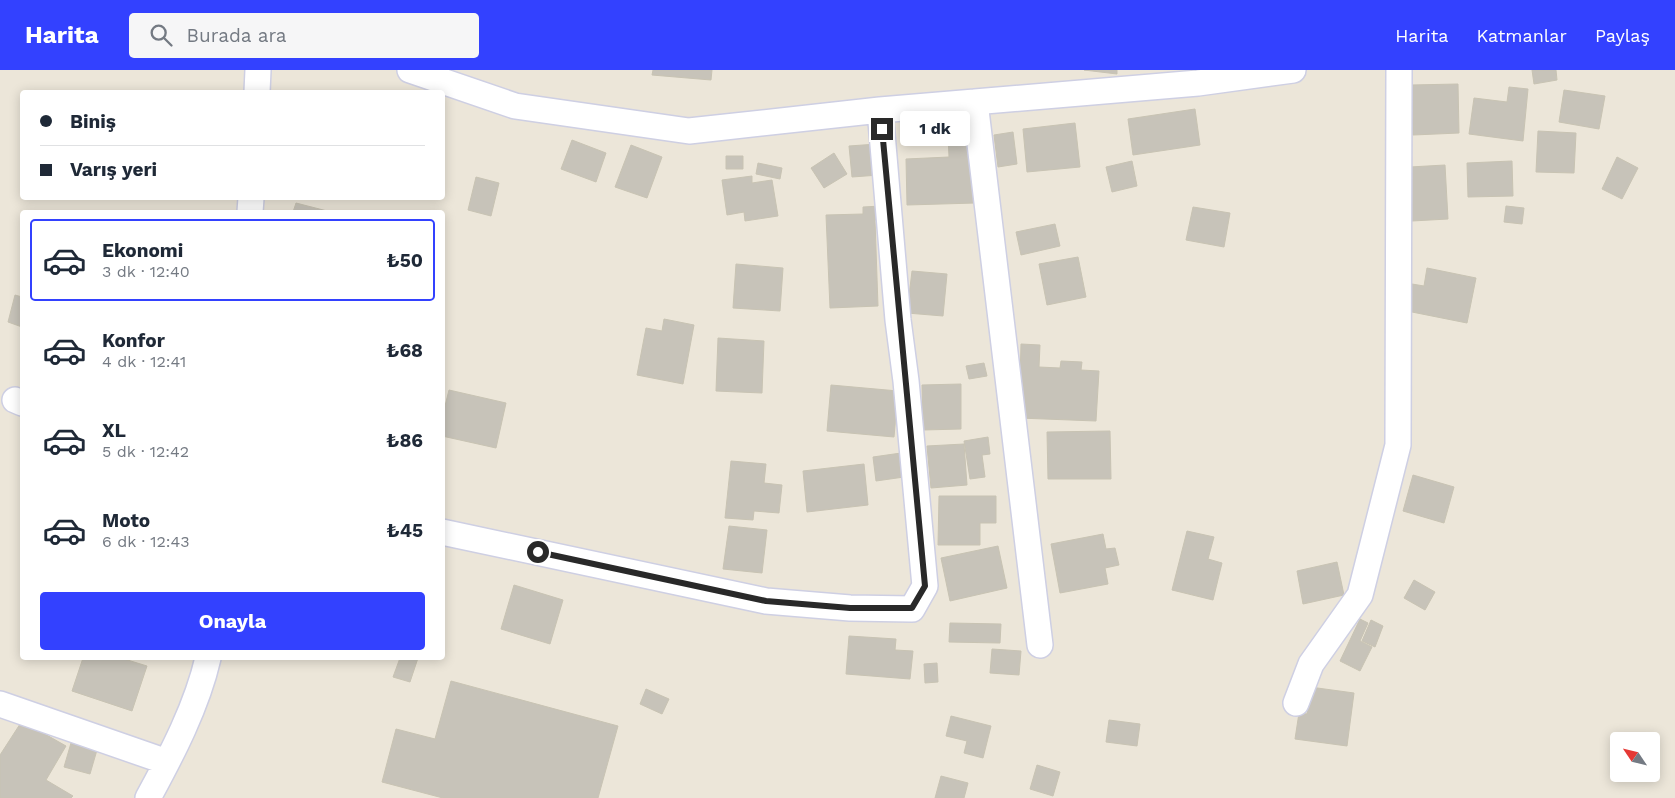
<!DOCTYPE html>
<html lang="tr">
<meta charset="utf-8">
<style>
body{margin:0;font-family:"Work Sans",sans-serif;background:#f6f6f7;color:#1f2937;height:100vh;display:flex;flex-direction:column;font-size:19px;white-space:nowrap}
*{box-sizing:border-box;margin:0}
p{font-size:16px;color:#747a83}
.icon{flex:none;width:28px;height:28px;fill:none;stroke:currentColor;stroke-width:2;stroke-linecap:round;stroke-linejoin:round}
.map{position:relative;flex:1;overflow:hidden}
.details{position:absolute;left:20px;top:140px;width:425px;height:450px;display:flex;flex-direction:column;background:#fff;border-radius:5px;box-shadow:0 2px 12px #0003}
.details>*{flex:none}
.banner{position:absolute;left:20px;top:20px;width:425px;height:110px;border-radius:5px;box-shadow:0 2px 12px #0003;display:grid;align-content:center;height:110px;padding:0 20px;background:#fff}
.needle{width:32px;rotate:305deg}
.tools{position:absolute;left:1610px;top:662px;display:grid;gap:10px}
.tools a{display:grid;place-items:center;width:50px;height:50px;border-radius:5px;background:#fff;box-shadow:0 2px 12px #0003;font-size:25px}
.end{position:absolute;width:22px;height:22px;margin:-11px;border:6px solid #292929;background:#fff;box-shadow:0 0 0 2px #fff}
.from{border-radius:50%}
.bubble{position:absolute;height:35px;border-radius:5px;background:#fff;box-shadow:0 2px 12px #0003;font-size:16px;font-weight:700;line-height:35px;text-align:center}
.banner b{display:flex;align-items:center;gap:18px;height:48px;font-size:19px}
.banner b+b{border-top:1px solid #e0e1e3}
.banner i{width:12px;height:12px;background:#1f2937}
ul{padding:9px 0 0;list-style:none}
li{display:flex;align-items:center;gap:15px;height:82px;margin:0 10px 8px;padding:0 10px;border:2px solid transparent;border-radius:5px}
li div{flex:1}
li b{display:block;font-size:19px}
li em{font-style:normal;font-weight:700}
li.active{border-color:#3341ff}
li>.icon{width:45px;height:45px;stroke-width:1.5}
.button{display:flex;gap:10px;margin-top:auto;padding:10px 20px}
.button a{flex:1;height:58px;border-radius:5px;background:#3341ff;color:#fff;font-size:20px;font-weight:700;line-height:58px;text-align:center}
header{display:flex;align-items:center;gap:30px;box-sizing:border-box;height:70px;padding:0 25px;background:#3341ff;color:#fff}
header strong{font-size:24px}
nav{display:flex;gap:28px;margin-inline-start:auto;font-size:18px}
.search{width:350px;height:45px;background:#f6f6f7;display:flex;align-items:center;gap:12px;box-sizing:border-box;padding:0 18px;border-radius:5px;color:#747a83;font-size:19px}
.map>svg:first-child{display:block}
.building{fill:#c7c3b9;stroke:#c8c3b3}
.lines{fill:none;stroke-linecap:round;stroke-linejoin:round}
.street-casing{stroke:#cecfe3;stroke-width:28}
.street{stroke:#fff;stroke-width:25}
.route{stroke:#292929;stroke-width:6}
</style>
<header>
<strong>Harita</strong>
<div class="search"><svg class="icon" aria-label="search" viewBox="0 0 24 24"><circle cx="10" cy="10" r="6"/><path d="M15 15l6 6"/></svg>Burada ara</div>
<nav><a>Harita</a><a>Katmanlar</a><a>Paylaş</a></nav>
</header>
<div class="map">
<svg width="1675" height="728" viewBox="0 0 1675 728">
<rect width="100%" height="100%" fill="#ece6d9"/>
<path class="building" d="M653 0H712L711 10 652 5Z
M1084 0H1117V4Z
M1532 0H1556L1557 10 1534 14Z
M1458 14 1459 63 1413 65 1411 15Z
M1509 17 1528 19 1523 71 1469 64 1474 28 1507 32Z
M1564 20 1605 26 1599 59 1559 52Z
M1195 39 1200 75 1133 85 1128 49Z
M1075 53 1080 97 1027 102 1023 59Z
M1538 61 1576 63 1574 103 1536 102Z
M1013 62 1017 94 998 97 994 65Z
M948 64H974L975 133 907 135 906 89 949 87Z
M572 70 606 83 596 112 561 99Z
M877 74 879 105 852 107 849 76Z
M631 75 662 87 647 128 615 117Z
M834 83 847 104 824 118 811 98Z
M726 86H743V99H726Z
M1617 87 1638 98 1622 129 1602 119Z
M1132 91 1137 116 1112 122 1106 97Z
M1512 91 1513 126 1468 127 1467 93Z
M758 93 782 98 780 109 756 104Z
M1445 95 1448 149 1412 151 1410 97Z
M752 106V113L772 110 778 146 745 151 744 142 727 145 722 110Z
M476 107 499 113 491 146 468 140Z
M296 133 331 142H293Z
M881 136V150H875L878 236 830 238 826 145 863 144V137Z
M1506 136 1524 138 1522 154 1504 152Z
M1193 137 1230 143 1224 177 1186 170Z
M1055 154 1060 176 1021 185 1016 162Z
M1078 187 1086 227 1047 235 1039 194Z
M736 194 783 198 780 241 733 238Z
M1427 198 1476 208 1467 253 1407 241 1412 214 1424 216Z
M912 201 947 204 943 246 907 243Z
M15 225 22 227V257L8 252Z
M664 249 694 255 683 314 637 305 646 258 662 261Z
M718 268 764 271 762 323 716 321Z
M1021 274 1040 275 1039 297 1060 298 1061 291 1082 292 1081 300 1099 301 1096 351 1019 348Z
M984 293 987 306 969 309 966 296Z
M961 314V359L923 360 922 315Z
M831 315 898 321 894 367 827 361Z
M449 320 506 333 496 378 442 366V348Z
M1110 361 1111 409H1048L1047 362Z
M988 367 990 384 982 385 985 407 970 409 964 371Z
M964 374 967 415 931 418 927 376Z
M901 383 904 407 876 411 873 387Z
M731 391 766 394 764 413 782 415 779 443 754 441 753 450 725 448Z
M864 394 868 435 807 442 803 401Z
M1413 405 1454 417 1444 453 1403 441Z
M939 426H996V453H980V475H938Z
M729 456 767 460 762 503 723 499Z
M1187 461 1214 467 1208 489 1222 493 1213 530 1172 520Z
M1103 464 1106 479 1115 478 1119 495 1105 498 1108 514 1060 523 1051 474Z
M998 476 1007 518 950 531 941 488Z
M1337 492 1344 525 1303 534 1297 501Z
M1414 510 1435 522 1425 540 1404 528Z
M514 515 563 530 550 574 501 559Z
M1360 549 1368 553 1360 571 1372 577 1360 601 1340 591Z
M1371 550 1383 556 1375 577 1362 571Z
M950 553 1001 554 1000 573 949 572Z
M849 566 896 569 895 580 913 581 910 609 846 604Z
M992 579 1021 581 1019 605 990 603Z
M83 588H121L147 596 132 641 72 621Z
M400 588H418L410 612 393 607Z
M937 593 938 612 925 613 924 594Z
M451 611 618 656 598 728H443L382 712 396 659 435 669Z
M1310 617 1354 623 1347 676 1295 669 1299 643 1307 644Z
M646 619 669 629 662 644 640 634Z
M951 646 991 656 983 688 964 683 967 671 946 666Z
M1109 650 1140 654 1137 676 1106 672Z
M22 651 66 676 46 710 73 726 71 728H0V685Z
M71 673 97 680 90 704 64 697Z
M1037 695 1060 702 1053 726 1030 719Z
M941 706 968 713 964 728H935Z"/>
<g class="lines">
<defs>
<path id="street" d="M410 0 515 36 689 61 880 40 1198 13 1293 0
M257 22 258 0
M975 32 1040 575
M250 142 251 128
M15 330 22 333
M442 462 766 531 850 538 912 539 925 516 906 311 898 250 880 40
M1296 633 1311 594 1360 525 1398 375 1399 0
M0 634 167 692
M148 728C172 684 197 636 208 588"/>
</defs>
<use href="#street" class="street-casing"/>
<use href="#street" class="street"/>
</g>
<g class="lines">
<path class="route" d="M538 482 766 531 850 538H912L925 516C911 364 895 212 882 59"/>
</g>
</svg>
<div class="tools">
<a><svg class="needle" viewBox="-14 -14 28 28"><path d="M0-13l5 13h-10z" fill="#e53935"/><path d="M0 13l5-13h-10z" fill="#747a83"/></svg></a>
</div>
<i class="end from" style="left:538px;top:482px"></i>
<i class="end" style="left:882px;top:59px"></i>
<div class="bubble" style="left:900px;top:41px;width:70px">1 dk</div>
<div class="banner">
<b><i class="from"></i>Biniş</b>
<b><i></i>Varış yeri</b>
</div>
<section class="details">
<ul>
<li class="active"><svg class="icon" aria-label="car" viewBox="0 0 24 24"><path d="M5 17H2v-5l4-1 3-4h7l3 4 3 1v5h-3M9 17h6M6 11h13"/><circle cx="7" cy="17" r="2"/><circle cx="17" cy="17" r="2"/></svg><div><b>Ekonomi</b><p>3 dk · 12:40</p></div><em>₺50</em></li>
<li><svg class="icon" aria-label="car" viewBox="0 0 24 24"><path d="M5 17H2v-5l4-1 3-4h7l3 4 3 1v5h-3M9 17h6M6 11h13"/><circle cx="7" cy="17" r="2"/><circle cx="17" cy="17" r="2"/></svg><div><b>Konfor</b><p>4 dk · 12:41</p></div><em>₺68</em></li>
<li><svg class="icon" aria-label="car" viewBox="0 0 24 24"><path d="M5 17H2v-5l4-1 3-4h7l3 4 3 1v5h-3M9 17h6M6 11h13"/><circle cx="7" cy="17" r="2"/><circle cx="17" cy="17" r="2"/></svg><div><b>XL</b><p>5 dk · 12:42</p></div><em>₺86</em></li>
<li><svg class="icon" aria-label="car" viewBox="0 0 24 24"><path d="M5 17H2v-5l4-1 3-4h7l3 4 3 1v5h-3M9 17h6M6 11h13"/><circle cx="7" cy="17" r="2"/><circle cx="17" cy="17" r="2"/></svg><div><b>Moto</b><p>6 dk · 12:43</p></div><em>₺45</em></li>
</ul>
<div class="button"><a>Onayla</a></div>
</section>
</div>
